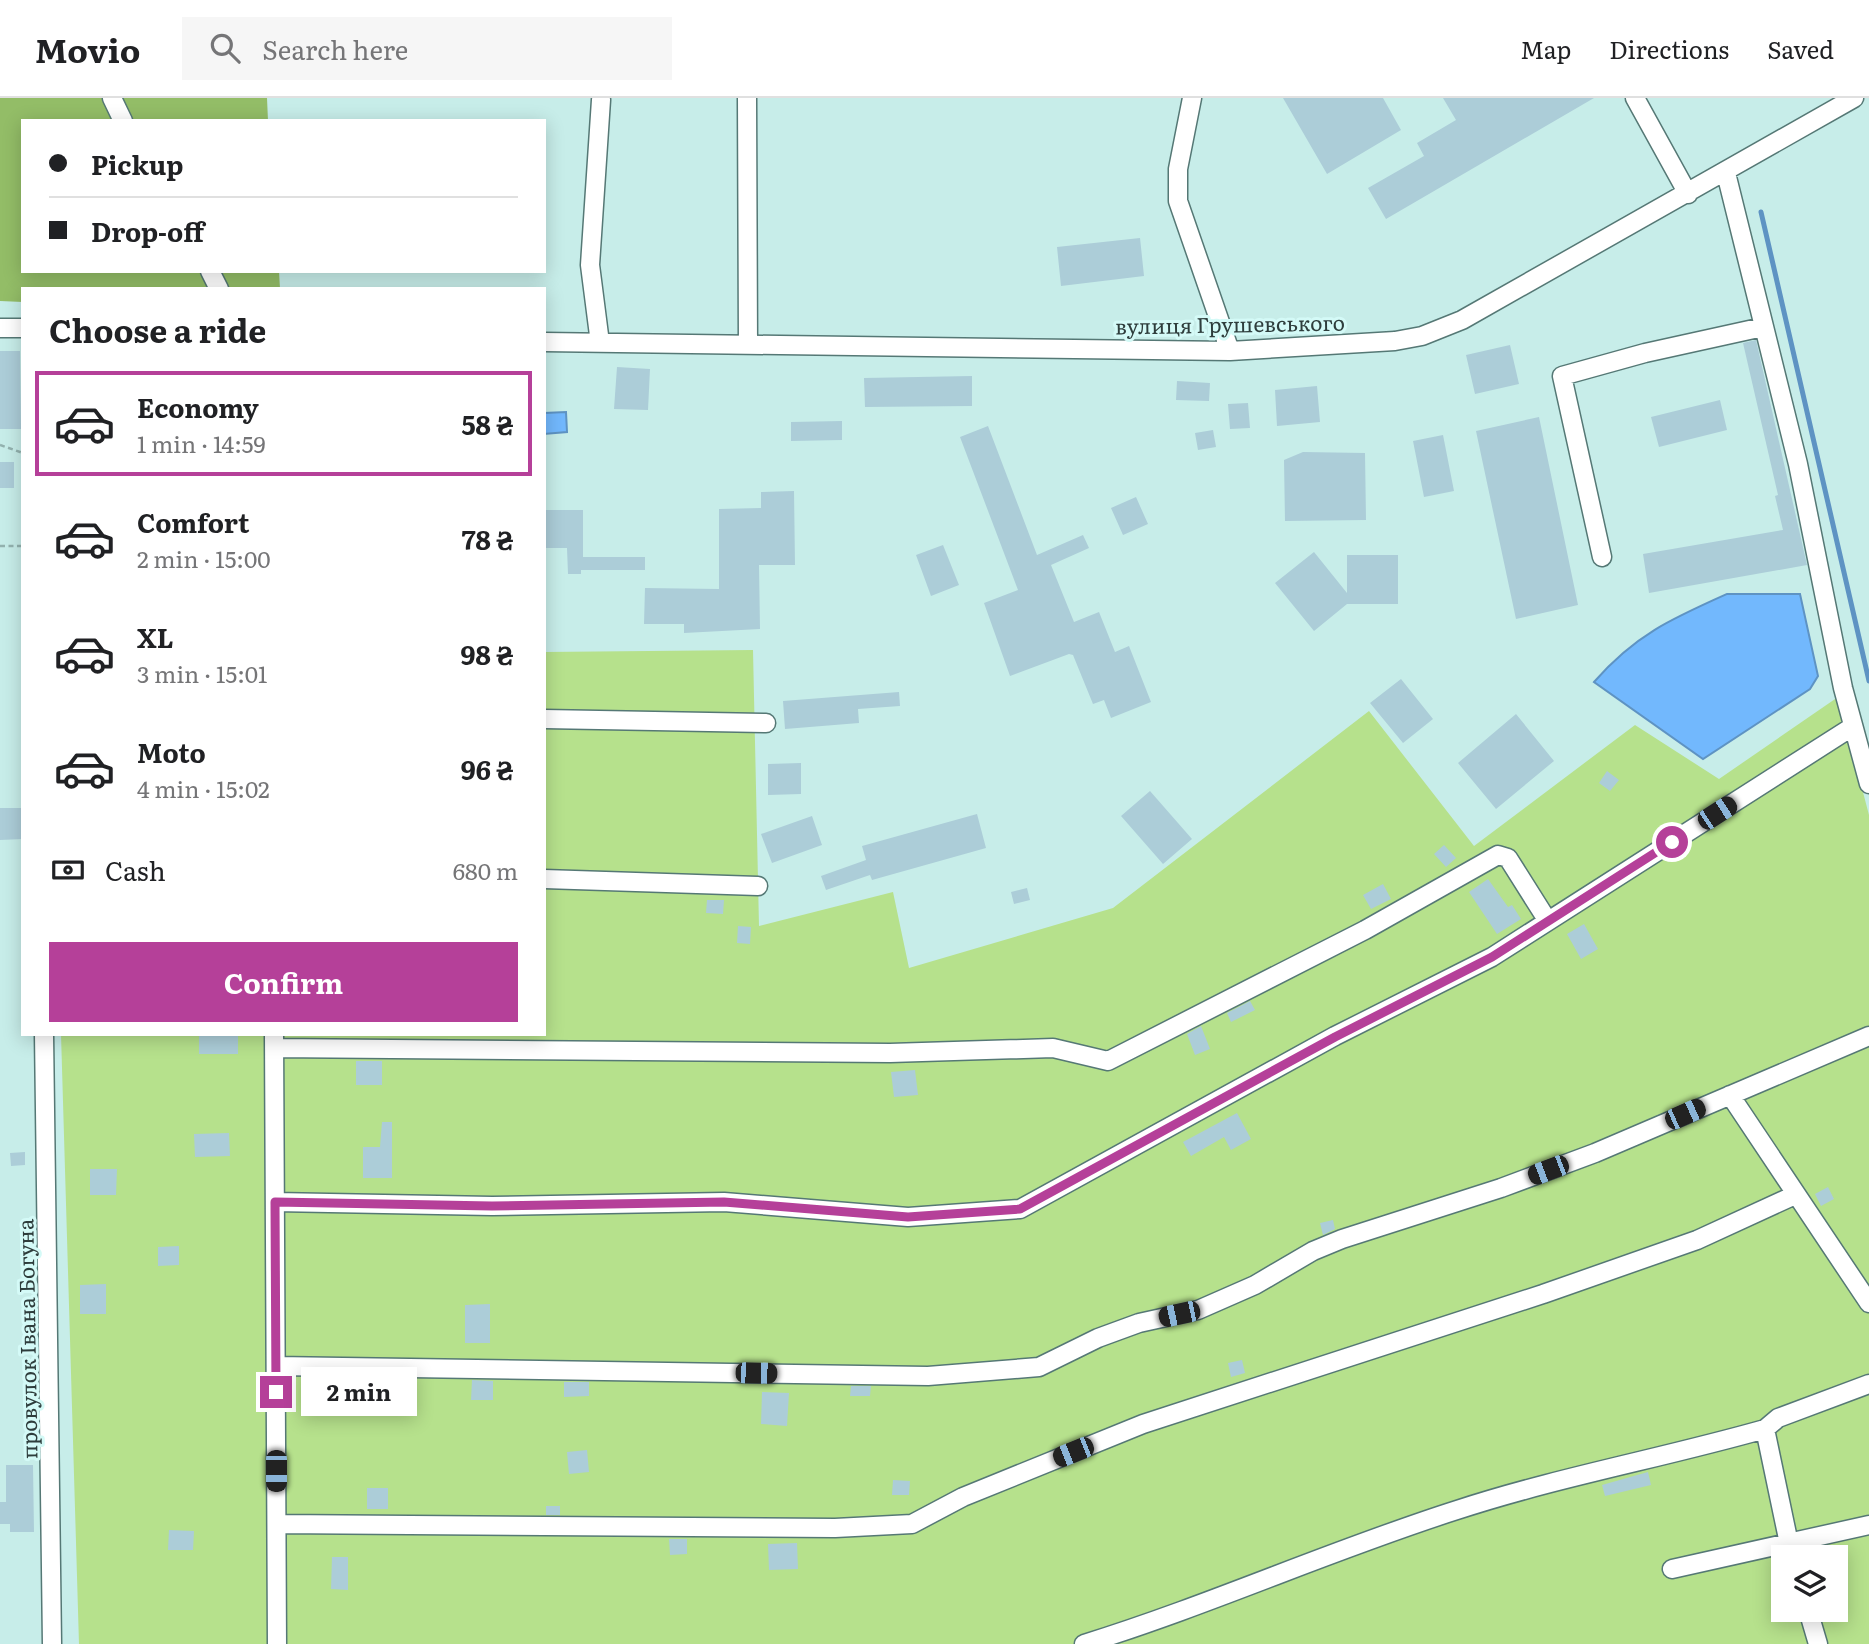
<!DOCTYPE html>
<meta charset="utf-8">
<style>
body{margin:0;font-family:Literata,serif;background:#f6f6f6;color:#202124;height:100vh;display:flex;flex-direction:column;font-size:26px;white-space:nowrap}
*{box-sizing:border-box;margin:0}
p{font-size:23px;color:#757577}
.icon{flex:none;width:38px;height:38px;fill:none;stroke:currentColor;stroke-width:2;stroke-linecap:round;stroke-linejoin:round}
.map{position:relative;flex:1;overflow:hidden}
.side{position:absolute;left:21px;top:189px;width:525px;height:749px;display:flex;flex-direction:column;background:#fff;border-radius:0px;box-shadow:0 4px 18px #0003}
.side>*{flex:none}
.top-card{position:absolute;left:21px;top:21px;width:525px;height:154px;border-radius:0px;box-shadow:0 4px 18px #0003;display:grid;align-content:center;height:154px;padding:0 28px;background:#fff}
.controls{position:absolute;left:1771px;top:1447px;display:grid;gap:14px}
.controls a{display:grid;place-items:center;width:77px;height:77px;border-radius:0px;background:#fff;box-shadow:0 4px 18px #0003;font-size:35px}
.end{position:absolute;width:32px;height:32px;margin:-16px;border:9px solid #b54099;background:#fff;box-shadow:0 0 0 4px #fff}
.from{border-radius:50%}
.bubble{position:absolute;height:49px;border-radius:0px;background:#fff;box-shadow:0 4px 18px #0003;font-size:23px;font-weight:700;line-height:49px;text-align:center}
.car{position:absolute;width:21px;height:42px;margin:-21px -10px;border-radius:9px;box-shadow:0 0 5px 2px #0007;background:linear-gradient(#222 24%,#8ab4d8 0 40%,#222 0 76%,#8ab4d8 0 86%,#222 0)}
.top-card b{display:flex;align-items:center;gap:24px;height:66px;font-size:26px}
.top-card b+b{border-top:2px solid #e0e0e0}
.top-card i{width:18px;height:18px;background:#202124}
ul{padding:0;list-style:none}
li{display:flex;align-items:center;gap:21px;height:105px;margin:0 14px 10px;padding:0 14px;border:4px solid transparent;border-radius:0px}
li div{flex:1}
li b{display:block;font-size:26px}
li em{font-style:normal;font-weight:700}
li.selected{border-color:#b54099}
li>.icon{width:63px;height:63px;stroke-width:1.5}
h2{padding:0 28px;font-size:32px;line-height:84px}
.pay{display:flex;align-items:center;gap:18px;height:77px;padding:0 28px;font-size:26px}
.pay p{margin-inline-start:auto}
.cta{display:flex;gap:14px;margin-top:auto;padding:14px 28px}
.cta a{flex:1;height:80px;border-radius:0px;background:#b54099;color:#fff;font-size:28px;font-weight:700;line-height:80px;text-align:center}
header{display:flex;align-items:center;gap:42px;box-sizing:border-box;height:98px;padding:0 35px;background:#fff;border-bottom:2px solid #e0e0e0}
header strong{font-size:33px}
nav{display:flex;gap:38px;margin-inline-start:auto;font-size:24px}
.search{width:490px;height:63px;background:#f6f6f6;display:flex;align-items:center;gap:18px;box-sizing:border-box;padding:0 24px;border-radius:0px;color:#757577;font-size:26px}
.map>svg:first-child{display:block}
.green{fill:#b6e18c;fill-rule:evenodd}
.forest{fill:#93bd67}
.water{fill:#72b8fd;stroke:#5e93c3;stroke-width:2}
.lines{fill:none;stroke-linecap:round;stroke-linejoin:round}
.stream{stroke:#5e93c3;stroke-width:5}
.building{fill:#accdd8}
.minor-casing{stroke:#557875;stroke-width:21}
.path{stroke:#93b2af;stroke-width:2.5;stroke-dasharray:5 3.5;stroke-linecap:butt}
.minor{stroke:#fff;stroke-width:18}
.route{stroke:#b54099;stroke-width:9}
.labels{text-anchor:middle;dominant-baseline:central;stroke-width:6;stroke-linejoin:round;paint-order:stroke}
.street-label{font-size:21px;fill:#2e3d3c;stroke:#d4faf7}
</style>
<header>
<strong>Movio</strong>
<div class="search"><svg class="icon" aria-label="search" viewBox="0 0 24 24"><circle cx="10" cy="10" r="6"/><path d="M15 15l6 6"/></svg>Search here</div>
<nav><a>Map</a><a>Directions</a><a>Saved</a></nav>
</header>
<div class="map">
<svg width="1869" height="1546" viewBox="0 0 1869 1546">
<rect width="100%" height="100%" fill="#c7ede9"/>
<path class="green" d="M753 552 759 828 893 794 909 870 1113 810 1369 613 1474 748 1635 627 1719 681 1838 599 1869 717V1546H79L61 936H544V554ZM1783 1460H1836V1512H1783Z"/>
<path class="forest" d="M0 0H267L268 23H23V173H279L280 191H23V204L0 203Z"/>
<path class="water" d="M566 314 567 334 544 336V315Z
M1727 496H1800L1818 578 1810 591 1703 661 1594 584C1635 537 1671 521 1727 496Z"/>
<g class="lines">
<path class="stream" d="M1761 114 1869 583"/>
</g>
<path class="building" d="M1283 0H1383L1401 32 1327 76Z
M1443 0H1594L1386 121 1368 90 1424 58 1417 45 1456 22Z
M1140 140 1144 178 1061 188 1057 149Z
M1756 242 1807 467 1649 495 1643 456 1783 432 1775 398 1778 397 1743 245Z
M1510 247 1519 286 1475 296 1466 257Z
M0 253H20L21 331H0Z
M617 269 650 271 648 312 614 311Z
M972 278V308L865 309 864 280Z
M1177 283 1210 285 1209 303 1176 302Z
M1317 288 1320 324 1277 328 1275 292Z
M1720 302 1727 332 1659 349 1651 319Z
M1248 305 1250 330 1230 331 1228 306Z
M1539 319 1578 507 1516 521 1476 333Z
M842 323V342L791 343V324Z
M988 328 1037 457 1083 437 1089 450 1051 467 1074 524 1099 514 1115 554 1129 548 1151 604 1111 620 1104 602 1093 606 1073 557 1069 556 1010 578 984 505 1018 492 960 339Z
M1213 332 1216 349 1198 352 1195 335Z
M1443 337 1454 393 1424 399 1413 343Z
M1303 354 1365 355 1366 422 1285 423 1284 362Z
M0 364H14V390H0Z
M794 393 795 467H759L760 531 684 535V526H644L645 490 719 491V411L761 410V394Z
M1136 399 1148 426 1123 437 1111 410Z
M545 412H583V459H645V472H581V476H568L567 450H545Z
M943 447 959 487 931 498 916 457Z
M1314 454 1347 495V457H1398V506H1347L1314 533 1275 485Z
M1401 581 1433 621 1403 645 1370 605Z
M899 594 900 608 858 611 859 625 785 631 783 603Z
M1516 616 1554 663 1496 711 1458 665Z
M801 665V696L768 697V666Z
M1607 673 1619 682 1610 693 1599 685Z
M1150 693 1192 741 1163 766 1121 718Z
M0 710H23V741L0 742Z
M977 716 986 750 872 782 870 777 826 792 821 778 866 762 862 748Z
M812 718 822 747 772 765 761 736Z
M1444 747 1456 760 1446 769 1434 756Z
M1488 781 1508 809 1512 807 1521 821 1497 836 1469 794Z
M1383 786 1391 801 1371 811 1363 797Z
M1027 790 1030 802 1014 806 1011 794Z
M707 802H724L723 816 706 815Z
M1584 826 1598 851 1581 861 1567 836Z
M738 828 751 829 750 846 737 845Z
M1250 903 1255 912 1231 924 1227 915Z
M1201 928 1210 951 1195 957 1187 936Z
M199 936H238V956H199Z
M356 963H382V987H356Z
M915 972 918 997 894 999 891 974Z
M1237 1015 1251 1041 1231 1052 1224 1039 1191 1058 1183 1044Z
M382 1024H392V1080H363V1049H380Z
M229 1035 230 1058 195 1059 194 1036Z
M25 1054V1067L11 1068 10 1055Z
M90 1071H117L116 1097H90Z
M1828 1089 1834 1101 1821 1108 1815 1096Z
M1333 1122 1335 1131 1323 1137 1320 1125Z
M179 1148V1167L158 1168V1149Z
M106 1186V1216H80V1187Z
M490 1206V1245H465V1207Z
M1242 1262 1245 1275 1231 1279 1228 1265Z
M357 1281H375L376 1293H358Z
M472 1282 493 1283V1302H471Z
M564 1284H589V1298L564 1299Z
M851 1288H871L870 1298H850Z
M762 1294 789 1295 787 1328 761 1326Z
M587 1352 589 1374 569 1376 567 1354Z
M6 1367H33L34 1434H10V1426H0V1404H6Z
M1648 1374 1651 1387 1605 1398 1602 1387Z
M893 1382 910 1383 909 1397H892Z
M367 1390H388V1411H367Z
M546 1408H560V1417H546Z
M169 1432 194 1433 193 1452H168Z
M669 1441H687V1456L670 1457Z
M797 1445 798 1471 769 1472 768 1446Z
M332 1459H348V1492L331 1491Z"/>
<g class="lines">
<defs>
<path id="minor" d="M112 0 123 23
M747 0 748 247
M1192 0 1178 71V103L1230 253
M1635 0 1688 96
M1726 75 1798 366 1843 590 1869 686
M210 173 219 191
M0 230H23
M544 244 1230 253 1395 243 1422 238 1462 222 1854 0
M600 245 590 167 601 2
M1602 459 1562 278 1645 255 1763 229
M544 621 766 625
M544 781 758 788
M44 936 52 1546
M274 936 277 1546
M274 950 890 955 1053 950 1108 963 1365 832 1498 757 1508 760 1544 817
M1730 997 1869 1205
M275 1104 492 1108 724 1104 908 1119 1020 1111 1335 938 1492 859 1852 629
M276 1268 928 1278 1039 1269 1098 1240 1139 1225 1198 1212 1255 1187 1313 1153 1342 1141 1501 1090 1595 1055 1869 938
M1765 1331 1778 1320 1869 1286
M277 1426 835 1430 912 1426 963 1399 1143 1326 1543 1196 1697 1142 1795 1097
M1672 1471 1869 1427
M1808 1512 1818 1546
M1084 1546C1210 1507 1331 1452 1457 1412 1558 1379 1663 1360 1765 1331L1792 1460"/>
</defs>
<use href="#minor" class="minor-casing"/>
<path class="path" d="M0 347 23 355
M0 448H23"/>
<use href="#minor" class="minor"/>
</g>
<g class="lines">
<path class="route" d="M276 1294 275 1104 492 1108 724 1104 908 1119 1020 1111 1335 939 1492 859 1672 744"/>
</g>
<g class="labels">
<g class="street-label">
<text transform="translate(1230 225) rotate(-1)">вулиця Грушевського</text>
<text transform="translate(26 1241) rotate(-91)">провулок Івана Богуна</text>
</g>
</g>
</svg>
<div class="controls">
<a><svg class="icon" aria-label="layers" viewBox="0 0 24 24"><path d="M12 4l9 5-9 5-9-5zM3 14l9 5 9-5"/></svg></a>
</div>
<i class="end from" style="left:1672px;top:744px"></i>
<i class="end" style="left:276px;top:1294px"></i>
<div class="bubble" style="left:301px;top:1269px;width:116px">2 min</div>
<i class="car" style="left:1717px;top:715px;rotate:57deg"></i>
<i class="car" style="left:1685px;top:1016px;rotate:66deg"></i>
<i class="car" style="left:1548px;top:1072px;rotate:249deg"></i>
<i class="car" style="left:1179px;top:1216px;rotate:258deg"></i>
<i class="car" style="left:756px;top:1275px;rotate:91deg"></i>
<i class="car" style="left:1073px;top:1354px;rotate:248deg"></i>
<i class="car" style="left:276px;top:1373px;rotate:180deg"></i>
<div class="top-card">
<b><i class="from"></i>Pickup</b>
<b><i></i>Drop-off</b>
</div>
<section class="side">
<h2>Choose a ride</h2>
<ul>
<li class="selected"><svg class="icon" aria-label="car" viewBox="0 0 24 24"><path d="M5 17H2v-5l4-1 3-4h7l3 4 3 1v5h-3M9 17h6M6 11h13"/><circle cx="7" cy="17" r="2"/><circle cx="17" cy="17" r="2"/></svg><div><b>Economy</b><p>1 min · 14:59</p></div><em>58 ₴</em></li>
<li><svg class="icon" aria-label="car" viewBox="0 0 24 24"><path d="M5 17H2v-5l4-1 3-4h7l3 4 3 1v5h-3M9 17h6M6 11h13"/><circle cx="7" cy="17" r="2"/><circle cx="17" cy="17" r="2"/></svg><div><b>Comfort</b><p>2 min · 15:00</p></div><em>78 ₴</em></li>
<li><svg class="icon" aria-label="car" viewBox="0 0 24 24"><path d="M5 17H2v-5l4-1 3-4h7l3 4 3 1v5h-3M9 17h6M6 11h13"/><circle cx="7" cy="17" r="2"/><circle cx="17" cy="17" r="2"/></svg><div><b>XL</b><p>3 min · 15:01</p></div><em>98 ₴</em></li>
<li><svg class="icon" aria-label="car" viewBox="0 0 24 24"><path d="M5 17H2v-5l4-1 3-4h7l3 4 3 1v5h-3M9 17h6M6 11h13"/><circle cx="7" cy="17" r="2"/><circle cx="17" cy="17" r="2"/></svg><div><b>Moto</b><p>4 min · 15:02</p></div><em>96 ₴</em></li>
</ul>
<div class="pay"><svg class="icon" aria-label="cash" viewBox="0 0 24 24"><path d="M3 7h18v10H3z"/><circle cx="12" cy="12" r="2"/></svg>Cash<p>680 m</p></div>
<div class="cta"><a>Confirm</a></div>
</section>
</div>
